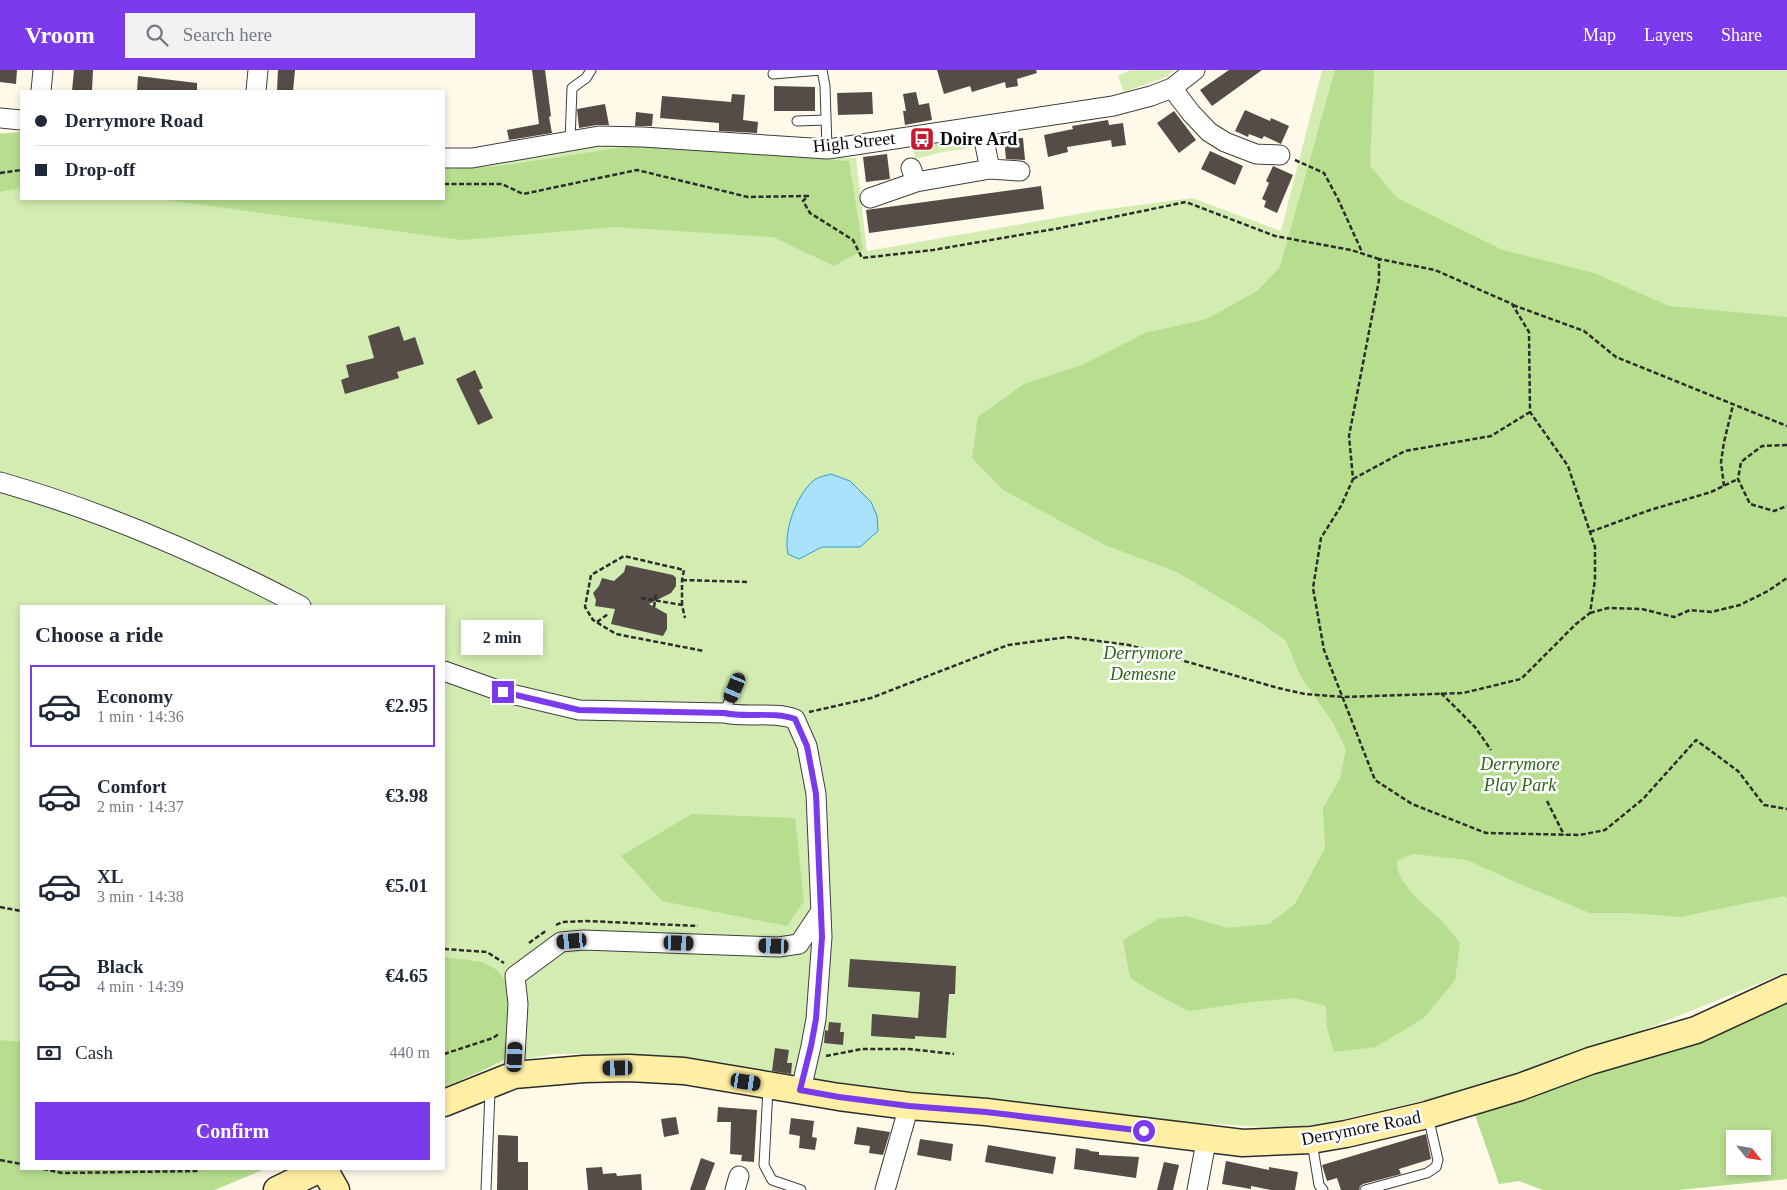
<!DOCTYPE html>
<meta charset="utf-8">
<style>
body{margin:0;font-family:"Times New Roman",serif;background:#f2f2f3;color:#1f2937;height:100vh;display:flex;flex-direction:column;font-size:19px;white-space:nowrap}
*{box-sizing:border-box;margin:0}
p{font-size:16px;color:#747a83}
.icon{flex:none;width:28px;height:28px;fill:none;stroke:currentColor;stroke-width:2;stroke-linecap:round;stroke-linejoin:round}
.map{position:relative;flex:1;overflow:hidden}
.side{position:absolute;left:20px;top:535px;width:425px;height:565px;display:flex;flex-direction:column;background:#fff;border-radius:0px;box-shadow:0 2px 8px #0003}
.side>*{flex:none}
.top-card{position:absolute;left:20px;top:20px;width:425px;height:110px;border-radius:0px;box-shadow:0 2px 8px #0003;display:grid;align-content:center;height:110px;padding:0 15px;background:#fff}
.needle{width:32px;rotate:120deg}
.controls{position:absolute;left:1726px;top:1060px;display:grid;gap:10px}
.controls a{display:grid;place-items:center;width:45px;height:45px;border-radius:0px;background:#fff;box-shadow:0 2px 8px #0003;font-size:25px}
.end{position:absolute;width:22px;height:22px;margin:-11px;border:6px solid #7c3aed;background:#fff;box-shadow:0 0 0 2px #fff}
.from{border-radius:50%}
.bubble{position:absolute;height:35px;border-radius:0px;background:#fff;box-shadow:0 2px 8px #0003;font-size:16px;font-weight:700;line-height:35px;text-align:center}
.car{position:absolute;width:15px;height:30px;margin:-15px -8px;border-radius:6px;box-shadow:0 0 4px 1px #0007;background:linear-gradient(#222 24%,#8ab4d8 0 40%,#222 0 76%,#8ab4d8 0 86%,#222 0)}
.top-card b{display:flex;align-items:center;gap:18px;height:48px;font-size:19px}
.top-card b+b{border-top:1px solid #e0e1e3}
.top-card i{width:12px;height:12px;background:#1f2937}
ul{padding:0;list-style:none}
li{display:flex;align-items:center;gap:15px;height:82px;margin:0 10px 8px;padding:0 5px;border:2px solid transparent;border-radius:0px}
li div{flex:1}
li b{display:block;font-size:19px}
li em{font-style:normal;font-weight:700}
li.current{border-color:#7c3aed}
li>.icon{width:45px;height:45px;stroke-width:1.5}
h2{padding:0 15px;font-size:22px;line-height:60px}
.pay{display:flex;align-items:center;gap:12px;height:55px;padding:0 15px;font-size:19px}
.pay p{margin-inline-start:auto}
.button{display:flex;gap:10px;margin-top:auto;padding:10px 15px}
.button a{flex:1;height:58px;border-radius:0px;background:#7c3aed;color:#fff;font-size:20px;font-weight:700;line-height:58px;text-align:center}
header{display:flex;align-items:center;gap:30px;box-sizing:border-box;height:70px;padding:0 25px;background:#7c3aed;color:#fff}
header strong{font-size:24px}
nav{display:flex;gap:28px;margin-inline-start:auto;font-size:18px}
.search{width:350px;height:45px;background:#f2f2f3;display:flex;align-items:center;gap:12px;box-sizing:border-box;padding:0 18px;border-radius:0px;color:#747a83;font-size:19px}
.map>svg:first-child{display:block}
.green{fill:#d3ecb1}
.forest{fill:#b7de8f;fill-rule:evenodd}
.water{fill:#aae2fb;stroke:#2b9ed7}
.building{fill:#554b47}
.lines{fill:none;stroke-linecap:round;stroke-linejoin:round}
.lane-casing{stroke:#3e3e3e;stroke-width:11}
.street-casing{stroke:#3e3e3e;stroke-width:21}
.secondary-casing{stroke:#2d2d2d;stroke-width:29}
.path{stroke:#2d2d2d;stroke-width:2.5;stroke-dasharray:5 2.5;stroke-linecap:butt}
.lane{stroke:#fff;stroke-width:9}
.street{stroke:#fff;stroke-width:19}
.secondary{stroke:#ffefa5;stroke-width:26}
.route{stroke:#7c3aed;stroke-width:6}
.labels{text-anchor:middle;dominant-baseline:central;stroke-width:5;stroke-linejoin:round;paint-order:stroke}
.poi-label{font-size:18px;font-weight:bold;fill:#0b0b0b;stroke:#fff;text-anchor:start}
.street-label{font-size:18px;fill:#0b0b0b;stroke:#fff}
.park-label{font-size:18px;font-style:italic;fill:#2d6718;stroke:#fff}
</style>
<header>
<strong>Vroom</strong>
<div class="search"><svg class="icon" aria-label="search" viewBox="0 0 24 24"><circle cx="10" cy="10" r="6"/><path d="M15 15l6 6"/></svg>Search here</div>
<nav><a>Map</a><a>Layers</a><a>Share</a></nav>
</header>
<div class="map">
<svg width="1787" height="1120" viewBox="0 0 1787 1120">
<rect width="100%" height="100%" fill="#fff9ea"/>
<path class="green" d="M1130 0H1175L1166 7 1124 22 1118 6Z
M1322 0H1787V902L1614 972 1508 1011 1322 1054 1279 1058 1137 1049 814 1009 809 1004 796 1003 790 1005 722 994 616 984H556L519 990 506 989 501 993 444 1017V536H21V1099H265L214 1120H0V63L21 64V129H444V96L627 71 801 86 856 88 867 181 1101 140 1192 128 1281 161Z
M968 69 975 77 938 83 916 89 915 87 913 77Z"/>
<path class="forest" d="M1335 0H1374L1370 96 1397 128 1503 180 1594 203 1669 236 1787 247V828L1784 826 1742 834 1681 847 1628 843H1590L1520 814 1467 790 1413 784 1397 791C1396 814 1425 835 1440 849 1447 856 1453 865 1460 873L1455 910 1424 948 1376 977 1334 982 1327 958 1326 936 1294 928 1251 932 1189 941 1156 924 1130 908 1123 870 1158 849 1186 846 1228 858 1269 854 1295 834 1325 778 1323 738 1340 709 1346 679 1333 653 1300 605 1286 571 1254 548 1177 502 1105 475 1003 420 972 388 978 347 1024 314 1082 295 1145 263 1207 249 1257 221 1280 197Z
M18 62H21V118L0 122V64Z
M638 75 849 91 863 180 834 196 773 167 614 157 462 170 157 129H444V99L499 96Z
M692 744 795 748 804 831 787 856 662 831 621 786Z
M444 887 482 892 497 900 505 911 510 922 508 987 481 1001 444 1017Z
M1787 911V1109L1678 1120H1543L1519 1111 1499 1114 1474 1042ZM1735 1069H1762V1096H1735Z
M0 970 21 972V1099H265L214 1120H0Z"/>
<path class="water" d="M831 404 850 411 871 432 877 446 878 461 860 477H822L799 489 788 484C783 462 796 426 813 411 817 407 825 406 831 404Z"/>
<path class="building" d="M0 0H17L16 14 0 12Z
M74 0H93L92 21H72Z
M278 0H295L293 21H277Z
M532 0H545L551 46 549 47 552 63 509 70 507 60 539 54Z
M937 0H1036L1037 3 1017 9 1018 16 1006 18 1005 12 972 22 970 16 944 24Z
M1229 0H1262L1212 36 1200 20Z
M138 6 197 13V21H137Z
M774 16 815 17V41H774Z
M872 22 873 44 838 45 837 23Z
M916 22 919 35 929 33 932 50 905 55 903 41H906L903 24Z
M732 24 745 25 743 50 758 52 757 63 719 61V53L660 48 662 26 731 32Z
M605 34 609 55H597L579 58 577 39Z
M1245 40 1270 51 1271 48 1289 56 1281 74 1264 66 1262 69 1249 64 1248 67 1235 61Z
M1174 41 1196 70 1179 83 1157 53Z
M636 42 653 44 652 56H635Z
M1108 50 1109 55 1123 53 1126 75 1112 77 1111 70 1067 77 1068 82 1048 87 1044 65 1073 59 1072 56Z
M1023 68 1025 90 1006 89 1004 69Z
M1210 81 1243 96 1235 115 1201 99Z
M887 84 890 109 866 112 863 87Z
M1273 96 1293 105 1277 143 1264 137 1266 131 1262 129 1269 113 1266 111Z
M1041 116 1044 139 869 163 866 140Z
M399 256 404 271 415 267 424 294 397 302 399 308 345 324 341 310 349 307 346 295 374 288 368 266Z
M475 300 483 318 479 320 493 348 478 355 456 309Z
M626 495 673 505 676 508V516L671 523 649 534 667 544V559L663 566 611 554 615 539 595 536 596 530 593 523 599 516 602 508 614 511 624 502Z
M850 889 956 896 955 924H949L946 968 915 966V969L871 966 872 944 918 948 920 922 848 917Z
M829 952 841 953 840 962H844L843 975 824 973 825 960 828 961Z
M775 978 789 980 787 993H792L791 1004 772 1001Z
M718 1037 757 1040 754 1092 741 1091 742 1085 730 1084 731 1052H717Z
M676 1047 679 1064 664 1067 661 1049Z
M791 1048 814 1051 812 1067 817 1068 815 1080 799 1078 800 1066 789 1064Z
M857 1057 890 1062 883 1085 869 1083 870 1076 854 1074Z
M1426 1064 1431 1089 1399 1099 1401 1104 1363 1114 1360 1116 1359 1120H1341L1337 1108 1327 1111 1322 1095Z
M498 1065 518 1066V1092H528V1120H497Z
M920 1069 953 1074 951 1091 917 1085Z
M988 1075 1056 1087 1053 1104 985 1092Z
M1076 1078 1090 1080 1089 1081 1099 1082V1085L1139 1087 1136 1108 1074 1099Z
M701 1088 715 1093 705 1120H690Z
M1226 1091 1269 1100V1097L1298 1102 1295 1120H1271L1251 1116V1119L1222 1114Z
M1164 1092 1179 1095 1173 1120H1157Z
M602 1097 603 1104 616 1103 617 1106 641 1104 642 1120H588L586 1098Z"/>
<g class="lines">
<defs>
<path id="lane" d="M822 0 825 16 827 79
M773 4 821 0
M797 51 826 50
M570 71 572 18 586 8 591 0
M724 643 739 608
M768 1018 764 1095 772 1110 801 1120
M1312 1072 1319 1115 1323 1120
M486 1120 490 1022 489 1018
M1365 1120 1427 1103 1436 1097 1438 1090 1428 1046"/>
<path id="street" d="M1172 18 1191 43 1209 62 1225 72 1256 84 1280 85
M41 21 43 0
M256 21 258 0
M0 48 21 50
M444 88H472L599 66 643 67 827 79 835 78 1113 36 1151 26 1172 18 1195 0
M911 98 916 112 990 99 981 56
M990 99 1020 101
M870 128 916 112
M0 412C105 442 204 485 301 536
M444 601 503 622 579 640 724 643C747 648 773 641 795 649L807 676 816 724 822 867 816 949 811 976 801 1020
M514 1005 518 934 515 906 561 872 583 870 779 877 799 874 821 841
M735 1120 739 1106
M885 1120 909 1036
M1197 1120 1207 1067"/>
<path id="secondary" d="M444 1033 514 1005 584 999 629 998 684 1001 839 1027 909 1036 986 1042 1243 1073 1311 1070 1346 1064 1427 1045 1520 1017 1590 991 1696 960 1787 918
M324 1099 336 1120
M277 1120 320 1099"/>
</defs>
<use href="#lane" class="lane-casing"/>
<use href="#street" class="street-casing"/>
<use href="#secondary" class="secondary-casing"/>
<path class="path" d="M1295 90 1324 103 1338 129 1362 182
M0 103 21 100
M444 114H502L523 124 637 100 748 127 808 126 803 131 810 143 853 170 862 188 933 180 1060 158 1186 132 1275 166 1351 180 1379 189
M1513 235 1584 261 1616 287 1787 356
M1787 375 1762 376 1741 392 1738 409 1750 434 1774 441 1787 436
M1353 409 1405 381 1491 366 1530 342
M1724 416 1721 392 1724 372 1733 335
M1590 462 1650 440 1711 422 1738 409
M682 510 749 512
M641 528 682 535 685 548
M682 535V510L684 500 624 486 591 505 585 537 593 550 616 564 704 581
M654 537 656 525
M1590 543 1608 538 1642 539 1674 547 1690 540 1711 542 1740 535 1768 521 1787 508
M597 552 608 544
M1441 623 1475 657 1491 680
M809 642 871 628 1008 575 1068 567 1129 575 1278 618 1305 624 1344 627 1463 623 1521 609 1576 554 1590 543 1595 510V477L1568 396 1530 342 1529 262 1512 234 1435 200 1379 189V210L1349 366 1353 409 1341 436 1321 468 1313 518 1324 580 1375 710 1412 734 1486 763 1580 765 1605 760 1643 729 1696 670 1738 701 1764 735 1787 739
M1547 731 1564 765
M0 837 21 841
M556 855 562 852 587 851 698 856
M529 873 547 860
M444 879 487 882 504 893
M444 984 493 968 500 963
M826 986 862 979H909L954 984
M0 1090 21 1094
M43 1099 62 1103 196 1101 200 1099"/>
<use href="#lane" class="lane"/>
<use href="#street" class="street"/>
<use href="#secondary" class="secondary"/>
</g>
<g class="lines">
<path class="route" d="M503 622 579 640 724 643C747 648 773 641 795 649L807 676 816 724 822 867 816 949 811 976 800 1020 839 1027 909 1036 986 1042 1144 1061"/>
</g>
<defs>
<symbol id="bus-square" viewBox="-11 -11 22 22"><rect x="-9" y="-9" width="18" height="18" rx="4" fill="#c51a2d" stroke="#fff"/><path d="M-5-6H5V4H4V6H2V4H-2V6H-4V4H-5ZM-3.5-4V0h7V-4ZM-3.5 1.2v1.5H-2V1.2ZM2 1.2v1.5H3.5V1.2Z" fill="#fff"/></symbol>
</defs>
<g fill-rule="evenodd">
<use href="#bus-square" x="908" y="55" width="28" height="28"/>
</g>
<g class="labels">
<g class="poi-label">
<text x="940" y="69">Doire Ard</text>
</g>
<g class="street-label">
<text transform="translate(854 72) rotate(-6)">High Street</text>
<text transform="translate(1361 1058) rotate(-11)">Derrymore Road</text>
</g>
<g class="park-label">
<text x="1143" y="583">Derrymore<tspan x="1143" dy="21">Demesne</tspan></text>
<text x="1520" y="694">Derrymore<tspan x="1520" dy="21">Play Park</tspan></text>
</g>
</g>
</svg>
<div class="controls">
<a><svg class="needle" viewBox="-14 -14 28 28"><path d="M0-13l5 13h-10z" fill="#e53935"/><path d="M0 13l5-13h-10z" fill="#747a83"/></svg></a>
</div>
<i class="end from" style="left:1144px;top:1061px"></i>
<i class="end" style="left:503px;top:622px"></i>
<div class="bubble" style="left:461px;top:550px;width:82px">2 min</div>
<i class="car" style="left:735px;top:618px;rotate:203deg"></i>
<i class="car" style="left:572px;top:871px;rotate:265deg"></i>
<i class="car" style="left:679px;top:873px;rotate:92deg"></i>
<i class="car" style="left:774px;top:876px;rotate:272deg"></i>
<i class="car" style="left:515px;top:987px;rotate:3deg"></i>
<i class="car" style="left:618px;top:998px;rotate:269deg"></i>
<i class="car" style="left:746px;top:1012px;rotate:99deg"></i>
<div class="top-card">
<b><i class="from"></i>Derrymore Road</b>
<b><i></i>Drop-off</b>
</div>
<section class="side">
<h2>Choose a ride</h2>
<ul>
<li class="current"><svg class="icon" aria-label="car" viewBox="0 0 24 24"><path d="M5 17H2v-5l4-1 3-4h7l3 4 3 1v5h-3M9 17h6M6 11h13"/><circle cx="7" cy="17" r="2"/><circle cx="17" cy="17" r="2"/></svg><div><b>Economy</b><p>1 min · 14:36</p></div><em>€2.95</em></li>
<li><svg class="icon" aria-label="car" viewBox="0 0 24 24"><path d="M5 17H2v-5l4-1 3-4h7l3 4 3 1v5h-3M9 17h6M6 11h13"/><circle cx="7" cy="17" r="2"/><circle cx="17" cy="17" r="2"/></svg><div><b>Comfort</b><p>2 min · 14:37</p></div><em>€3.98</em></li>
<li><svg class="icon" aria-label="car" viewBox="0 0 24 24"><path d="M5 17H2v-5l4-1 3-4h7l3 4 3 1v5h-3M9 17h6M6 11h13"/><circle cx="7" cy="17" r="2"/><circle cx="17" cy="17" r="2"/></svg><div><b>XL</b><p>3 min · 14:38</p></div><em>€5.01</em></li>
<li><svg class="icon" aria-label="car" viewBox="0 0 24 24"><path d="M5 17H2v-5l4-1 3-4h7l3 4 3 1v5h-3M9 17h6M6 11h13"/><circle cx="7" cy="17" r="2"/><circle cx="17" cy="17" r="2"/></svg><div><b>Black</b><p>4 min · 14:39</p></div><em>€4.65</em></li>
</ul>
<div class="pay"><svg class="icon" aria-label="cash" viewBox="0 0 24 24"><path d="M3 7h18v10H3z"/><circle cx="12" cy="12" r="2"/></svg>Cash<p>440 m</p></div>
<div class="button"><a>Confirm</a></div>
</section>
</div>
